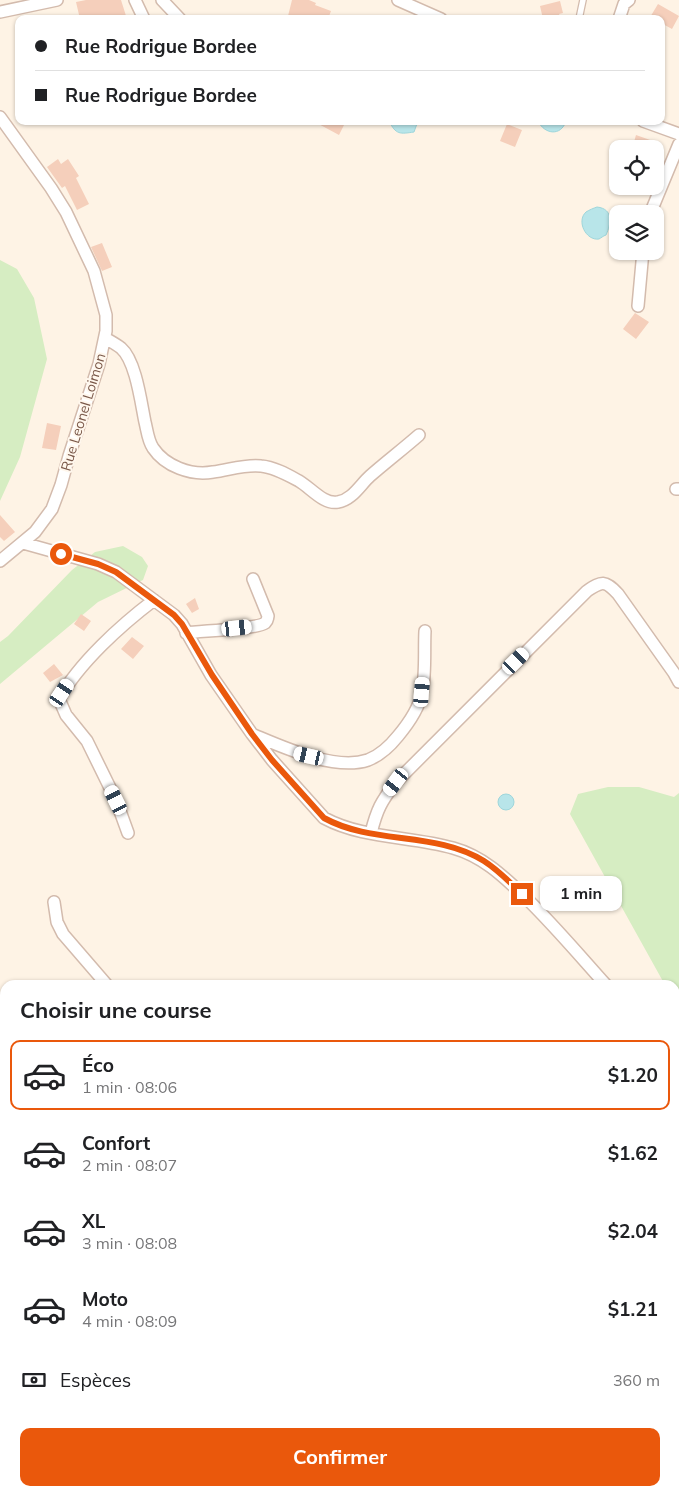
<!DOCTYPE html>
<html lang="fr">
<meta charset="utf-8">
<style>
body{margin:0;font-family:Mulish,sans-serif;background:#f2f2f2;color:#202124;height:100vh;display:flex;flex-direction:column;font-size:19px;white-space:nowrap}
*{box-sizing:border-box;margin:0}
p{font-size:16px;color:#757577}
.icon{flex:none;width:28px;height:28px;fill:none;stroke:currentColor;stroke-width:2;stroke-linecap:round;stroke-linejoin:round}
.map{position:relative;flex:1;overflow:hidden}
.panel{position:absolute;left:0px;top:980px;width:680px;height:516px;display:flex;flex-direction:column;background:#fff;border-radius:15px 15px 0 0;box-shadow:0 1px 4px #0004}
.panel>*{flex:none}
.top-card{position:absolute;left:15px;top:15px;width:650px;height:110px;border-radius:10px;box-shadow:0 1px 4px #0004;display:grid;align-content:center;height:110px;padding:0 20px;background:#fff}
.fabs{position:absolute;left:609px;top:140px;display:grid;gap:10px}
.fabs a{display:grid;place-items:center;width:55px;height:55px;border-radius:10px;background:#fff;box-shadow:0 1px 4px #0004;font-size:25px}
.end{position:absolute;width:22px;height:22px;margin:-11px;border:6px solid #ea580c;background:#fff;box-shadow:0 0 0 2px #fff}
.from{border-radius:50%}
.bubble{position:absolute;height:35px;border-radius:10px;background:#fff;box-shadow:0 1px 4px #0004;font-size:16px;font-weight:700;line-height:35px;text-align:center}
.car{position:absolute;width:15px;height:30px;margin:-15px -8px;border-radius:6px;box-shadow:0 0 4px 1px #0007;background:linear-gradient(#fff 24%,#345 0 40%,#fff 0 76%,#345 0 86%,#fff 0)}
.top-card b{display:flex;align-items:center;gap:18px;height:48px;font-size:19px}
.top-card b+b{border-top:1px solid #e0e0e0}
.top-card i{width:12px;height:12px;background:#202124}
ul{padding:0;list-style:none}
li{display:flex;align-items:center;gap:15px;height:70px;margin:0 10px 8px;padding:0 10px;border:2px solid transparent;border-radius:10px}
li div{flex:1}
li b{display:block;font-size:19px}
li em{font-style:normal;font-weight:700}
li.selected{border-color:#ea580c}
li>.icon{width:45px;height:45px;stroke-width:1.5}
h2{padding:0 20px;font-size:22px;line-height:60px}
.pay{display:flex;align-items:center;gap:12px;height:55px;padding:0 20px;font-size:19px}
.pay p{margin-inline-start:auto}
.button{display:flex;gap:10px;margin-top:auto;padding:10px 20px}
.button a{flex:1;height:58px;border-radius:10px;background:#ea580c;color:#fff;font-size:20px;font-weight:700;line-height:58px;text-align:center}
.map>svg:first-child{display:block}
.green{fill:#d6edc2}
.water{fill:#b8e5e9;stroke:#9ed6db}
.building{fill:#f5cfbb}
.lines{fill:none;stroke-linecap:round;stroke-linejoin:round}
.lane-casing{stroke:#d3bbad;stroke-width:8}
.street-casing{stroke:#d3bbad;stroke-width:14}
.lane{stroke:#fff;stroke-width:5.5}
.street{stroke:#fff;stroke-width:11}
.route{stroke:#ea580c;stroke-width:6}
.labels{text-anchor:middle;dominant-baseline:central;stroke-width:4;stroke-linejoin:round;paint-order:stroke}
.street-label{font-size:14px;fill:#795748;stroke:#fff7ed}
</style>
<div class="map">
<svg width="679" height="1496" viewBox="0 0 679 1496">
<rect width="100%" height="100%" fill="#fef3e5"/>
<path class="green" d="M0 260 17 269 34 298 47 359 20 457 0 501Z
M123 546 142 557 148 566 143 580 98 602 0 684V642L8 636 72 570 95 552Z
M608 787H639L674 797 679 793V1009L675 1002V985H665L570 814 578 794Z
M0 1156 5 1163V1358H0Z
M675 1171 679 1172V1496H468L466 1491H675Z"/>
<path class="water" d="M389 121H418L414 132C400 134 396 135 389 121Z
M538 121H566C561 137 544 134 538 121Z
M597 207C614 209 611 224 606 235 603 236 601 238 599 239 586 241 576 221 586 212 589 210 594 208 597 207Z
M498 802a8 8 0 1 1 16 0a8 8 0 1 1-16 0Z"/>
<path class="building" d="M86 0H121L127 19H80L76 2Z
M292 0H309L316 3 315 5 331 11 328 19H303L288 16Z
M560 1 563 13 559 14 560 16 551 19H543L540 6Z
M658 4 679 16 672 29 661 23V19H649Z
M313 121H346L339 135Z
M507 124 522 130 515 147 500 141Z
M636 135 653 141 650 149H632Z
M58 159 61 164 68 159 79 176 76 178 89 204 77 210 65 186 62 188 47 167Z
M102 243 112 267 102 271 91 247Z
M635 313 649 322 636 339 623 329Z
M47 423 61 426 56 450 42 448Z
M0 515 15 532 4 541 0 537Z
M195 598 199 609 192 613 186 604Z
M81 614 91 621 84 631 74 624Z
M132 637 144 646 133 659 121 649Z
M54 664 63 675 50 682 43 673Z"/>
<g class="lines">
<defs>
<path id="lane" d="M579 19 583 0"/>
<path id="street" d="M135 0 144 19
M162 0 180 19
M398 0 441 19
M0 12 57 0
M619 19 624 4 629 0
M0 117 51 188 66 212 94 271 106 315V331L99 364 69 456 61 485 52 509 35 532 0 561
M643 121 679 134
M650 214 679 144
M638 306 643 251
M105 338C110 341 116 344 121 348 136 361 141 403 145 422 147 430 148 441 153 448 165 466 191 476 213 472 229 470 245 464 261 466 274 467 288 475 299 481 311 488 324 505 338 502 352 500 360 485 370 476 386 462 403 449 419 435
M676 489H679
M23 543 98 564 116 572 174 615 182 624 211 675 252 734 272 760 324 818C363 839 411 836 453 848 482 856 502 875 524 896 553 924 579 955 606 985
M186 633C199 631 257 629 265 623 268 620 267 620 268 616L253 579
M254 735C285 748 335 771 368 760 381 755 390 746 398 736 408 724 419 708 422 693 426 673 424 651 425 631
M128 833 116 800 87 741 66 715 59 699C79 663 121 625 154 600
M371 833C377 809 381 802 396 782L587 591C602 581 605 580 618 594L674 673 679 682
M54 902 57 922 63 934 107 985
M0 1021 5 1028
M675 1061 679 1065
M283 1491 286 1496"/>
</defs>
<use href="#lane" class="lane-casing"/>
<use href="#street" class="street-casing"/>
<use href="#lane" class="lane"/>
<use href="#street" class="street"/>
</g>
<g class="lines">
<path class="route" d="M61 554 98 564 116 572 174 615 182 624 212 675 252 734 272 760 324 818C373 845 436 831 484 861 498 870 510 882 522 894"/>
</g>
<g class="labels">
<g class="street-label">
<text transform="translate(83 412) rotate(-73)">Rue Leonel Loimon</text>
</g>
</g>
</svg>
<div class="fabs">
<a><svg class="icon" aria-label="locate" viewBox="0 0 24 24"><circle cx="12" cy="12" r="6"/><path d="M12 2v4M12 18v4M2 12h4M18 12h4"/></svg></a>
<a><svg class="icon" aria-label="layers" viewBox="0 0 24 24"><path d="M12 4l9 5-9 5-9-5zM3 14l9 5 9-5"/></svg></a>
</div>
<i class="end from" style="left:61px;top:554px"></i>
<i class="end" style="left:522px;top:894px"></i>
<div class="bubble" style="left:540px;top:876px;width:82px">1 min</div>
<i class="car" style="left:237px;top:628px;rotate:84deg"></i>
<i class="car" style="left:516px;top:661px;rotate:45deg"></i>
<i class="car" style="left:422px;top:692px;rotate:5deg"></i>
<i class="car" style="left:62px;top:693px;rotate:34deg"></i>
<i class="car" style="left:309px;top:756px;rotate:283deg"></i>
<i class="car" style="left:396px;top:782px;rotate:217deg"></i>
<i class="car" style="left:116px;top:800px;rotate:334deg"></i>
<div class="top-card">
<b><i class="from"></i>Rue Rodrigue Bordee</b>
<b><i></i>Rue Rodrigue Bordee</b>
</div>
<section class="panel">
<h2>Choisir une course</h2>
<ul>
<li class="selected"><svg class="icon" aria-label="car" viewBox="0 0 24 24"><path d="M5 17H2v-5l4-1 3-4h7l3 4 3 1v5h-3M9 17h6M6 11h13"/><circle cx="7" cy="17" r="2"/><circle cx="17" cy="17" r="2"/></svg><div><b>Éco</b><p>1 min · 08:06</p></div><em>$1.20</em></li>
<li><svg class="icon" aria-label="car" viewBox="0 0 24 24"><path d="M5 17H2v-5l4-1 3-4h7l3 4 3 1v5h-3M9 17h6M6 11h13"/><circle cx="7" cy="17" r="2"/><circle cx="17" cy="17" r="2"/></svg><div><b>Confort</b><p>2 min · 08:07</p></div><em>$1.62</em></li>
<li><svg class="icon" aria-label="car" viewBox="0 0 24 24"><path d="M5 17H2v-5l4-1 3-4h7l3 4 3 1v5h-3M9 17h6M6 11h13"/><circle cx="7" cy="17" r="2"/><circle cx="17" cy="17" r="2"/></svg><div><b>XL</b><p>3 min · 08:08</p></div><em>$2.04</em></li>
<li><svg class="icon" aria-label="car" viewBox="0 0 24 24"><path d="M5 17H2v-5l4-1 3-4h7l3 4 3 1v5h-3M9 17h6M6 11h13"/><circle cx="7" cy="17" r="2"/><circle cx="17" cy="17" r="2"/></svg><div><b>Moto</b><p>4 min · 08:09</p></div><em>$1.21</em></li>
</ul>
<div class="pay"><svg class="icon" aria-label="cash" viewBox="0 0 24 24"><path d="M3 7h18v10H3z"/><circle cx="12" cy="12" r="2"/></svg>Espèces<p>360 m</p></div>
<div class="button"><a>Confirmer</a></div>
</section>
</div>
